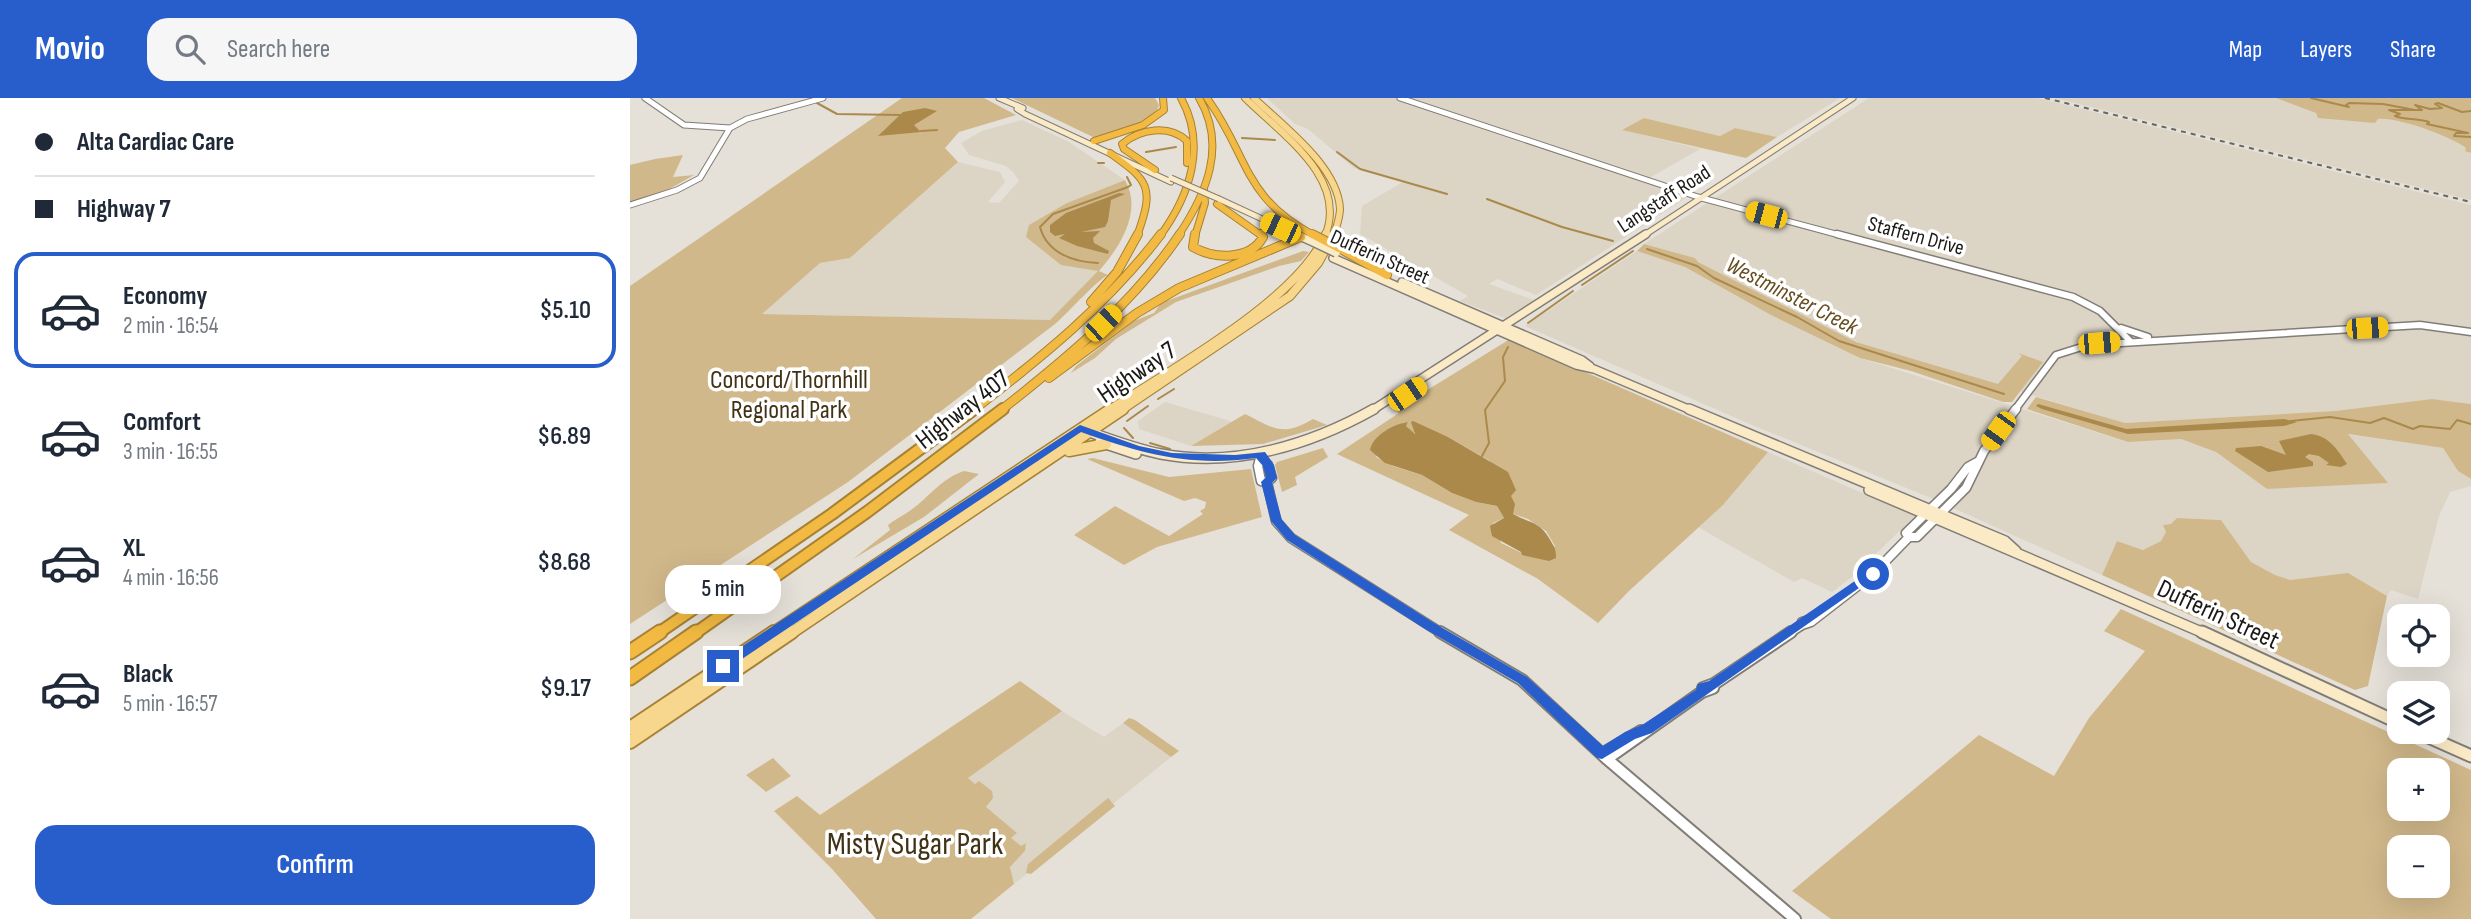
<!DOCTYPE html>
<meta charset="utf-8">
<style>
body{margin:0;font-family:"Sofia Sans Condensed",sans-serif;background:#f6f6f7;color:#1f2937;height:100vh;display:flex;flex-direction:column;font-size:26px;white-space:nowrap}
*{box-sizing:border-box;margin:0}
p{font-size:23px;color:#747a83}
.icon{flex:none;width:38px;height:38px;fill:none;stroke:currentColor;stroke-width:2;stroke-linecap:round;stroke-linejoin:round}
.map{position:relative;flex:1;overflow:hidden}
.sheet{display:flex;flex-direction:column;background:#fff;width:630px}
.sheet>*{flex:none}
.top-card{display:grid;align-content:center;height:154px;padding:0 35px;background:#fff}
.buttons{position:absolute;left:1757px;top:506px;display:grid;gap:14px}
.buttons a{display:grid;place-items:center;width:63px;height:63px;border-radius:14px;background:#fff;box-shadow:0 7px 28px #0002;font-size:35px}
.end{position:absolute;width:32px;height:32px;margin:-16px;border:9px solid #275ecb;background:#fff;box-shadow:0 0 0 4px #fff}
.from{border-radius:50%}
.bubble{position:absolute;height:49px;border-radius:21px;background:#fff;box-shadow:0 7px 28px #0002;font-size:23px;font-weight:600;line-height:49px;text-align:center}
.car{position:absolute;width:21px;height:42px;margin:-21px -10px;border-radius:9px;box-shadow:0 0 5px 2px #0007;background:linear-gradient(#f5c518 24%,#345 0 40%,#f5c518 0 76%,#345 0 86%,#f5c518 0)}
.top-card b{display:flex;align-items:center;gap:24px;height:66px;font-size:26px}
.top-card b+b{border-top:2px solid #e0e1e3}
.top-card i{width:18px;height:18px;background:#1f2937}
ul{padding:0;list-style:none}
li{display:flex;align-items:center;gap:21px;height:116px;margin:0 14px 10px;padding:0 21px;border:4px solid transparent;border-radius:21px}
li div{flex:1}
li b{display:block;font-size:26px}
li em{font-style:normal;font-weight:600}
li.active{border-color:#275ecb}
li>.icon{width:63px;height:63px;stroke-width:1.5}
.action{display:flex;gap:14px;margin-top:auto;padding:14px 35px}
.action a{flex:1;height:80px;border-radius:21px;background:#275ecb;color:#fff;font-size:28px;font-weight:600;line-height:80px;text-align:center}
header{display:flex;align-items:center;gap:42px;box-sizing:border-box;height:98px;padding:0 35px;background:#275ecb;color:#fff}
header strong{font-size:33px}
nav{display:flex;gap:38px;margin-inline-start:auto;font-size:24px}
.search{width:490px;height:63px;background:#f6f6f7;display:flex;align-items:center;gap:18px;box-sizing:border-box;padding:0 24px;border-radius:21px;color:#747a83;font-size:26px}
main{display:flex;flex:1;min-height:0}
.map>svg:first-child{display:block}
.built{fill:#dcd4c5}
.green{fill:#d1b88b;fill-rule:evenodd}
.water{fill:#aa894b}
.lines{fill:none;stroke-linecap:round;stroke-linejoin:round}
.stream{stroke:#aa894b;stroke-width:2}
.tertiary-far3-casing{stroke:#817d76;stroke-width:7}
.tertiary-far2-casing{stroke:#817d76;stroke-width:9}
.tertiary-far1-casing{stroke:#817d76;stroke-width:11}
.tertiary-casing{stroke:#817d76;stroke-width:14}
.secondary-far3-casing{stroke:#817d76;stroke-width:7}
.secondary-far2-casing{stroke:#817d76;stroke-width:10}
.secondary-far1-casing{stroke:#817d76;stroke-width:12}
.secondary-casing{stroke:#817d76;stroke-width:15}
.primary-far3-casing{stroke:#a78233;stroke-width:8}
.primary-far2-casing{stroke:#a78233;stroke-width:10}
.primary-far1-casing{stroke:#a78233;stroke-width:13}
.primary-casing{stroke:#a78233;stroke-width:16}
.motorway-far3-casing{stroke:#a78233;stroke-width:8}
.motorway-far2-casing{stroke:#a78233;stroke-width:10}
.motorway-far1-casing{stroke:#a78233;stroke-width:14}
.motorway-casing{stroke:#a78233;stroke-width:17}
.tertiary-far3{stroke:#fff;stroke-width:5}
.tertiary-far2{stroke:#fff;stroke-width:6}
.tertiary-far1{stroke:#fff;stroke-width:8}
.tertiary{stroke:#fff;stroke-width:10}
.secondary-far3{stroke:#fbeac6;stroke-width:5}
.secondary-far2{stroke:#fbeac6;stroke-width:7}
.secondary-far1{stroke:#fbeac6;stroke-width:9}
.secondary{stroke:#fbeac6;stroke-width:11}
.primary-far3{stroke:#f7d68e;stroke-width:6}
.primary-far2{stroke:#f7d68e;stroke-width:8}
.primary-far1{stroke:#f7d68e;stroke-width:10}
.primary{stroke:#f7d68e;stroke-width:12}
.motorway-far3{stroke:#f2ba42;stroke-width:6}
.motorway-far2{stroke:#f2ba42;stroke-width:8}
.motorway-far1{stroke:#f2ba42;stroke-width:10}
.motorway{stroke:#f2ba42;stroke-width:13}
.rail{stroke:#696762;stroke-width:2;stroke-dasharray:5 5;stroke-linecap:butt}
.secondary-bridge-far1-casing{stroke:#817d76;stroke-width:7;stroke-linecap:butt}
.secondary-bridge-casing{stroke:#817d76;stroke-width:10;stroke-linecap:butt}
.motorway-bridge-casing{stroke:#a78233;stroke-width:10;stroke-linecap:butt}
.secondary-bridge-far1{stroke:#fbeac6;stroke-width:5}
.secondary-bridge{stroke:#fbeac6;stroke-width:7}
.motorway-bridge{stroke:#f2ba42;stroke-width:8}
.route{fill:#275ecb}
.labels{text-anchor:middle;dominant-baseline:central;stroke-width:7;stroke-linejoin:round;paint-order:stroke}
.far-street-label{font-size:21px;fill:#1b1916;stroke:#fff}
.far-water-label{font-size:23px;font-style:italic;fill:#664e1e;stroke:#fff}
.street-label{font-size:26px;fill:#1b1916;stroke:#fff}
.park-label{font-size:26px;fill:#413216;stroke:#fff}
.near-park-label{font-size:32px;fill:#413216;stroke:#fff}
</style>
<header>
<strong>Movio</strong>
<div class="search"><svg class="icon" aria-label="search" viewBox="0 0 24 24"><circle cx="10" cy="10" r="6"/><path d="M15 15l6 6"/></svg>Search here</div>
<nav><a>Map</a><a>Layers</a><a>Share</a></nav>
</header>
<main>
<section class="sheet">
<div class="top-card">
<b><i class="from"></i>Alta Cardiac Care</b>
<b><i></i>Highway 7</b>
</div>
<ul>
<li class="active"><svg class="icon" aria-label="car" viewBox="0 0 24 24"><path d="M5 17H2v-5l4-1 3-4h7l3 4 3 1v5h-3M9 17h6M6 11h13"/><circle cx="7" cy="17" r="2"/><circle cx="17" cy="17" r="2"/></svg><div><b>Economy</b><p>2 min · 16:54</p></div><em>$5.10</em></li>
<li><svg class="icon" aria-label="car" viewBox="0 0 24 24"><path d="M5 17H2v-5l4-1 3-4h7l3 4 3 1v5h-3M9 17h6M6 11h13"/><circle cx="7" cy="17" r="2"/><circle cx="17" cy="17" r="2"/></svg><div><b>Comfort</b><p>3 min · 16:55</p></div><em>$6.89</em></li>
<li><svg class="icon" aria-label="car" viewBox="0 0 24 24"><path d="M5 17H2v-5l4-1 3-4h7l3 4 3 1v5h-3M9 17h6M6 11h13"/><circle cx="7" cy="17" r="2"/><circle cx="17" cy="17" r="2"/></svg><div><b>XL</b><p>4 min · 16:56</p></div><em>$8.68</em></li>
<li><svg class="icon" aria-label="car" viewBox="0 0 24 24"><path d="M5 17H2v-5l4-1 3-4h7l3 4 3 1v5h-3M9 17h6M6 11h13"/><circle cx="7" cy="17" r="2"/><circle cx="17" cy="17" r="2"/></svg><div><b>Black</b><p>5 min · 16:57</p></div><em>$9.17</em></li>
</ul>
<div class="action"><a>Confirm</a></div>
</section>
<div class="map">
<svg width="1841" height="821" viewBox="0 0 1841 821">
<rect width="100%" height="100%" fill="#e5e1d9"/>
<path class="built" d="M637 0H1210L1147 39 1105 30 1090 38 1014 20 993 32 1070 51 1019 80 1065 94 906 197 867 181 859 186 904 202 875 220 830 203 838 198 730 136 732 108 773 84 724 70 678 31 665 26Z
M1239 0H1407L1841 107V306L1802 301 1705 313 1495 325 1226 244 1068 164 1065 160 1014 146Z
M1424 0H1646L1687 15 1765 21 1817 38 1836 50 1835 53 1841 55V102Z
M392 22 439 44 495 82 437 105 469 173 420 222 131 216 190 165 220 160 328 64 370 74 375 84 358 104 369 105 389 83 384 75 376 68 339 57 331 45 352 33Z
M1007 153 1055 169 1141 217 1230 260 1497 344 1551 341 1586 354 1637 391 1757 385 1716 336 1813 350 1828 373 1841 381V388L1820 394 1809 418 1788 501 1761 492 1757 498 1718 476 1659 482 1645 477 1621 464 1591 422 1547 420 1531 443 1513 452 1487 443 1472 477 1301 400 1122 327 895 228Z
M535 304 597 322 602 324 561 348 509 331 508 323Z
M1138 354 1285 418 1222 479 1202 494 1172 480 1164 484 1068 429 1093 407Z
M432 613 474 639 493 625 541 659 384 786 380 769 395 753 396 745 391 748 380 740 387 735 349 705 345 686 338 680Z"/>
<path class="green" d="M272 0H354L386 17 329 34 315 50 328 64 220 160 190 165 132 216 420 222 468 173 431 167 396 139 399 127 437 105 495 82C513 113 490 149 469 173L478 177C467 182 438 215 425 226L218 384 0 526V188Z
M382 0H525L529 7C523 30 484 34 465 40Z
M1646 0H1841V55L1835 53 1836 50C1823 39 1765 18 1748 21L1745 25 1688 20 1686 15Z
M1014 20 1090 38 1105 30 1147 39 1116 60 992 32Z
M53 57 43 79 64 77 36 93 0 104V67L25 61Z
M1014 146 1065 160 1068 164 1226 244 1368 286 1392 258 1388 255 1413 264 1382 304H1373L1281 273 1230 260 1141 217 1055 169 1007 153Z
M673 153 679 154 671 163 649 168 546 204 486 241 465 260 441 275 446 268 504 223 524 215 531 205Z
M880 241 1138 354 1093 407 999 493 968 525 908 481 819 432 839 417 707 356 769 315 765 312ZM778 324 776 328 783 336 785 333H803L818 339 860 363 881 398 883 416 898 421 916 433 925 448 917 461 896 457 871 445 863 425 874 420 867 408 846 404 822 395 792 377 763 368 746 359 773 325Z
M1406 299 1495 325 1705 313 1802 301 1841 306V381L1828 373 1813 350 1718 336 1758 385 1637 391 1586 354 1551 341 1498 344 1397 311Z
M615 316C645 331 652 339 683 321L697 327 633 346 561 348Z
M693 350 698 359 665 379 667 387 652 394 645 367 647 364Z
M463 360 539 379 621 371 632 419 527 449 494 467 444 437 485 408 539 438 573 416 570 413 575 410 576 404 565 400 554 403 457 361Z
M334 373 349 376 294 419 223 461 260 432 258 427C265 421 273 418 281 412 299 399 312 380 334 373Z
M1547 420 1591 422 1621 464 1645 477 1660 482 1718 475 1757 498 1738 588 1725 592 1472 477 1487 443 1513 452 1531 443 1536 434 1533 427 1541 426Z
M1491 511 1841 672V821H1201L1162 793 1349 637 1424 678 1459 620 1515 553 1474 533ZM1808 672V710H1769V672ZM1808 749V788H1769V749Z
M390 583 432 613 338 680 345 686 349 683 362 693 363 700 356 709 387 735 381 740 391 748 396 745 395 753 380 769 384 786 341 821H246L202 771 144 713 167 698 190 717Z
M499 620 505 622 549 653 541 659 493 625Z
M143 660 161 678 136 694 116 677Z
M478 700 485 708 401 776 396 775 398 766Z"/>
<path class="water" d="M295 10 307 13 284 27 291 34 248 38 273 14Z
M489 95 495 96 481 102 478 123 475 129 451 134 470 133 463 140 464 145 479 153 478 156 447 148 429 140 435 136 425 138 420 134V127L436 115Z
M1408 306 1496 331 1654 321 1667 324 1654 328 1498 336 1412 311 1406 308Z
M783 323 818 339 878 374 886 392 881 398 885 406 883 416C899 425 909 423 919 440 924 449 926 449 926 460L919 463 892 457 891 454 862 438 860 428 874 420 867 408 846 404 822 395 792 377 755 365 740 352C743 337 764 326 778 324L776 328 785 336 781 324Z
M1681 336C1699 338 1707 351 1717 366L1711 369 1696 367 1699 365 1689 358 1679 356 1675 359 1683 364V368L1638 374 1605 353 1606 350 1631 348 1656 357 1649 343Z"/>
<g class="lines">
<path class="stream" d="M1681 0 1719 9 1716 7 1719 5 1753 6 1785 12
M187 5 207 16 270 17
M1841 13 1832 14 1808 5 1805 6 1812 10 1800 11 1785 7 1792 12H1759L1770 16 1765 18C1774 22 1786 20 1799 24L1797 26 1838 35H1826L1824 38 1841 39
M291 33 307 32
M612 40 645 42
M516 54 546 49
M707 54 730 71 817 96
M468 65H474
M857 101 932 129 983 143
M1017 151 1067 168 1084 180 1167 219 1209 243 1374 296
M468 165C443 164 417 155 410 129L423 116 498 89 501 87 497 79
M952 187 1003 153
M898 225 943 193
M528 301 544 291
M497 323 518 308
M1661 323 1700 319 1740 325 1754 320 1783 331 1790 328 1820 331 1827 322 1841 326
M494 330 503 340
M520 345 540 351
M852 358 859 345 855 312 875 283 873 259 878 249"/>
<defs>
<path id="tertiary-far3" d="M15 0 54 27 100 30
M770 0 1068 99 1213 138
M0 107 47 92 70 80 100 30 117 21 193 0"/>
<path id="tertiary-far2" d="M1207 136 1443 199 1470 213 1500 243
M1491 230 1518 239
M1384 313 1426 257 1458 247 1790 227 1841 234"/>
<path id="tertiary-far1" d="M631 356 628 368 631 383 637 384 646 423 661 440 813 536
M632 361 638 367 642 380 637 384
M1279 439 1276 435 1321 391 1338 369 1347 364
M1172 527 1181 524 1243 476 1279 439H1287L1336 390 1354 353 1386 311
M1158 536 1172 527V524L1182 521"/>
<path id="tertiary" d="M810 534 892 582 977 661 1165 821
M1072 594 1083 590 1084 586 1161 534
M972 656 1011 633
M977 661 1072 594 1073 590 1084 586"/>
<path id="secondary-far3" d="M369 0 393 10
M388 9 387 11 395 16 541 84
M589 101 669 138
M1013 138 1223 0"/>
<path id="secondary-far2" d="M665 136 683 144
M703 160 946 267 964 271 1063 313
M772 184 952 262 960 268
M741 313 1016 136"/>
<path id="secondary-far1" d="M1059 311 1375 443 1386 453
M454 332C479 341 505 351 531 356 605 370 680 347 744 311
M470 344 506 356
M1239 392 1576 536"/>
<path id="secondary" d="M1572 534 1769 625
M1787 634 1841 658"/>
<path id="primary-far3" d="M615 0C651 36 719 80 695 138
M624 0C653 28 708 68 710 111 710 119 706 130 704 138"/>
<path id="primary-far2" d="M478 313C538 273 669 202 696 136
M490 313 660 198 688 165 704 136"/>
<path id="primary-far1" d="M439 353 476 346
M141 536 481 311
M160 536 493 311"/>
<path id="primary" d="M0 630 144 534
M0 644 162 534"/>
<path id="motorway-far3" d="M577 0C620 60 612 99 685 138
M464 43 513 27 534 12 533 0
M480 55C519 83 525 89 507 138
M525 72 494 51 492 46C510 31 539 26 557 43V65
M587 106 632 138
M530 138C560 97 577 47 551 0
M548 138C577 95 597 47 569 0
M565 138 575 105 574 92"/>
<path id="motorway-far2" d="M565 136 563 149C584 161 620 163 633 139L631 136
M682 136 686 138
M709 150 757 177
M461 204 487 174 508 136
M419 280 507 215 549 190 671 139
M342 313C411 260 478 206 531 136
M370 313C436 261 503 206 550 136"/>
<path id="motorway-far1" d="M27 536 202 416 344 311
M64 536 237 414 373 311"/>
<path id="motorway" d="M0 554 30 534
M0 580 66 534"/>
</defs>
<use href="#tertiary-far3" class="tertiary-far3-casing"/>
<use href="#tertiary-far2" class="tertiary-far2-casing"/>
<use href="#tertiary-far1" class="tertiary-far1-casing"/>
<use href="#tertiary" class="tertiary-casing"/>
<use href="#secondary-far3" class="secondary-far3-casing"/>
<use href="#secondary-far2" class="secondary-far2-casing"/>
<use href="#secondary-far1" class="secondary-far1-casing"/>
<use href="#secondary" class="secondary-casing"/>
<use href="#primary-far3" class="primary-far3-casing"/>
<use href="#primary-far2" class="primary-far2-casing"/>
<use href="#primary-far1" class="primary-far1-casing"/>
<use href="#primary" class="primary-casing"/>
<use href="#motorway-far3" class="motorway-far3-casing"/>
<use href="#motorway-far2" class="motorway-far2-casing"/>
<use href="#motorway-far1" class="motorway-far1-casing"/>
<use href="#motorway" class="motorway-casing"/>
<use href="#tertiary-far3" class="tertiary-far3"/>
<use href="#tertiary-far2" class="tertiary-far2"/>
<use href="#tertiary-far1" class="tertiary-far1"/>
<use href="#tertiary" class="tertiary"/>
<use href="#secondary-far3" class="secondary-far3"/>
<use href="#secondary-far2" class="secondary-far2"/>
<use href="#secondary-far1" class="secondary-far1"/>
<use href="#secondary" class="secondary"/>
<use href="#primary-far3" class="primary-far3"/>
<use href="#primary-far2" class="primary-far2"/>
<use href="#primary-far1" class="primary-far1"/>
<use href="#primary" class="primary"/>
<use href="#motorway-far3" class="motorway-far3"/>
<use href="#motorway-far2" class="motorway-far2"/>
<use href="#motorway-far1" class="motorway-far1"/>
<use href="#motorway" class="motorway"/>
<path class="rail" d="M1415 0 1841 104"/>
<defs>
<path id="secondary-bridge-far1" d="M541 80 589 101"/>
<path id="secondary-bridge" d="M683 144 706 155"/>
<path id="motorway-bridge" d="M686 138 709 150"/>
</defs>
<use href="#secondary-bridge-far1" class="secondary-bridge-far1-casing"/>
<use href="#secondary-bridge" class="secondary-bridge-casing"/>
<use href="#motorway-bridge" class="motorway-bridge-casing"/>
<use href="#secondary-bridge-far1" class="secondary-bridge-far1"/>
<use href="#secondary-bridge" class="secondary-bridge"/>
<use href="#motorway-bridge" class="motorway-bridge"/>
</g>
<path class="route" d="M450 327 509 348 542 355 605 357 635 354 644 367 647 380 642 385 652 422 665 437 804 525 897 579 973 648 995 634 1012 627 1066 592 1068 586 1079 583 1238 474 1243 472 1249 476 1022 635 1005 641 972 661 967 660 888 585 795 531 657 442 641 423 631 384 636 379 633 368 626 360C560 369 513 356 451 334L97 571H88V564Z"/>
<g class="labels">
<g class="far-street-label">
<text transform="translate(1034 101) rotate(-33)">Langstaff Road</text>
<text transform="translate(1286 138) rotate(15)">Staffern Drive</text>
<text transform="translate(750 159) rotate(24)">Dufferin Street</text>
</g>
<g class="far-water-label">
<text transform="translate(1162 198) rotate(27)">Westminster Creek</text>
</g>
<g class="street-label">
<text transform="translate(507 275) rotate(-34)">Highway 7</text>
<text transform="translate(333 312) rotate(-38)">Highway 407</text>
<text transform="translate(1588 517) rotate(25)">Dufferin Street</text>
</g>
<g class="park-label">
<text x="159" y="282">Concord/Thornhill<tspan x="159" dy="30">Regional Park</tspan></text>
</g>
<g class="near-park-label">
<text x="285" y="746">Misty Sugar Park</text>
</g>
</g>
</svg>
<div class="buttons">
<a><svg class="icon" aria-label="locate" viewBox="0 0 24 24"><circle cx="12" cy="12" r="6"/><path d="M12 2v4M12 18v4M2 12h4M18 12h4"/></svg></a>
<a><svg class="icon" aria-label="layers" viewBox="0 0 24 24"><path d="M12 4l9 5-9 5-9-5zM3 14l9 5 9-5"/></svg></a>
<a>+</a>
<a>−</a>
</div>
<i class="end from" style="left:1243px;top:476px"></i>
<i class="end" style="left:93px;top:568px"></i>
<div class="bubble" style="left:35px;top:467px;width:116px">5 min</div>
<i class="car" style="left:1136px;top:117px;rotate:285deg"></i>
<i class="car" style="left:650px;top:130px;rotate:295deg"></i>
<i class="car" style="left:473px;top:225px;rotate:46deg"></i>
<i class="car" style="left:1737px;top:230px;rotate:87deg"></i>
<i class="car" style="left:1469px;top:245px;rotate:85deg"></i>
<i class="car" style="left:777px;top:296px;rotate:56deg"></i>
<i class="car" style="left:1368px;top:333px;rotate:216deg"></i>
</div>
</main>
